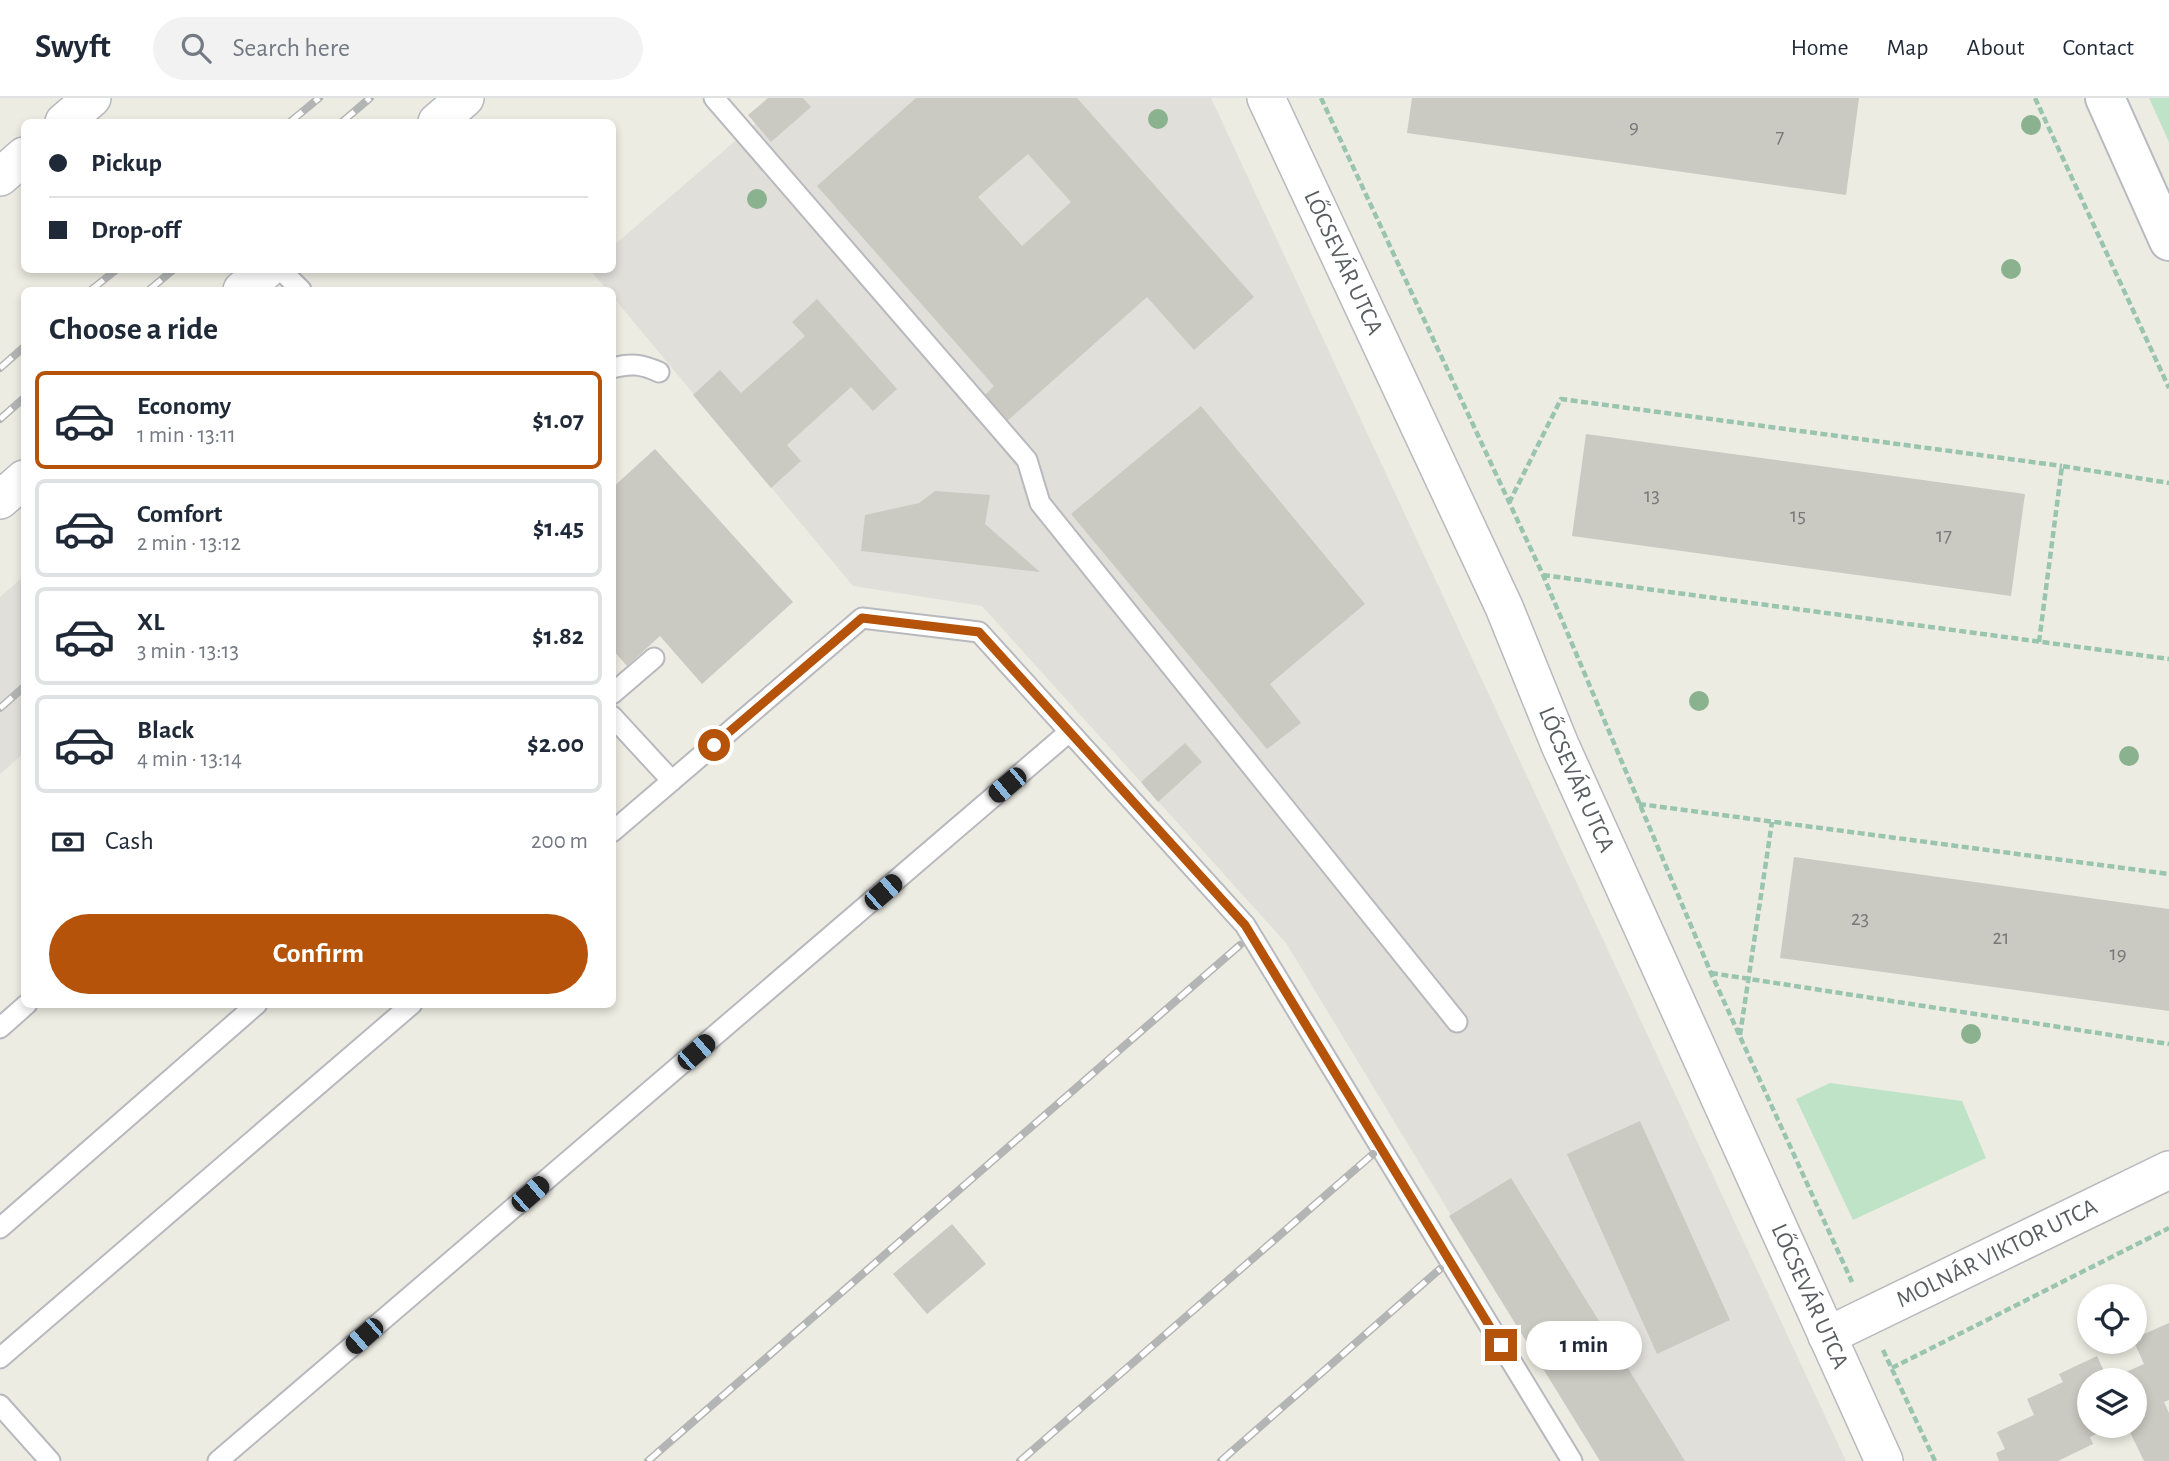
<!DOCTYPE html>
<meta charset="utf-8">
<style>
body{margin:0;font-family:"Alegreya Sans",sans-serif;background:#f2f2f3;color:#1f2937;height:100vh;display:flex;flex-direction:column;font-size:26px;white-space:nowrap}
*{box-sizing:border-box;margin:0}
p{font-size:23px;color:#747a83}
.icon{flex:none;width:38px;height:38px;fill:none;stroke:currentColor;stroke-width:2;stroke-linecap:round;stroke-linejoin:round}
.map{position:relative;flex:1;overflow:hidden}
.panel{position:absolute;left:21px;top:189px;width:595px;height:721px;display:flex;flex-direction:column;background:#fff;border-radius:10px;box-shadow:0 4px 10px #0003}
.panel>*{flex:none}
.guide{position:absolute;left:21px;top:21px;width:595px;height:154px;border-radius:10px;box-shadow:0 4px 10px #0003;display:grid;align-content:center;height:154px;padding:0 28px;background:#fff}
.tools{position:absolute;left:2077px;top:1186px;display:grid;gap:14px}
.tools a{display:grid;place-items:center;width:70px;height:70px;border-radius:50%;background:#fff;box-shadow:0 4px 10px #0003;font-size:35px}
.end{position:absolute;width:32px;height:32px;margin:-16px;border:9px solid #b45309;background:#fff;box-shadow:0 0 0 4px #fff}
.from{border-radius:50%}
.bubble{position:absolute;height:49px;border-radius:24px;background:#fff;box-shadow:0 4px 10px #0003;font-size:23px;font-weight:700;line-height:49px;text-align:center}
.car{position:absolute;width:21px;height:42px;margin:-21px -10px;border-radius:9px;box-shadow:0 0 5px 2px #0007;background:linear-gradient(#222 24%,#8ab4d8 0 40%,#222 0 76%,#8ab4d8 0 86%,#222 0)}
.guide b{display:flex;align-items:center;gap:24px;height:66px;font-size:26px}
.guide b+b{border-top:2px solid #e0e1e3}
.guide i{width:18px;height:18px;background:#1f2937}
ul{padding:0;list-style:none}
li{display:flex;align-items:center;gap:21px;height:98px;margin:0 14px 10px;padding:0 14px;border:4px solid #e0e1e3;border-radius:10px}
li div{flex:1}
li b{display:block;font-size:26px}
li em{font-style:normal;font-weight:700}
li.on{border-color:#b45309}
li>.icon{width:63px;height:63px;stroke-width:1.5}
h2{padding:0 28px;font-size:32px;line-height:84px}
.pay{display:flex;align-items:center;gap:18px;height:77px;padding:0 28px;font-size:26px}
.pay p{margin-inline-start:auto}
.button{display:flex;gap:14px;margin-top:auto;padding:14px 28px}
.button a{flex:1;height:80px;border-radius:42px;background:#b45309;color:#fff;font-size:28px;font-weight:700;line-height:80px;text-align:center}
header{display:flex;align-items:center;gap:42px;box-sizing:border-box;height:98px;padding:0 35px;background:#fff;border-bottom:2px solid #e0e1e3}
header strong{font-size:33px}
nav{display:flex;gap:38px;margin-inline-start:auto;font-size:24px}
.search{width:490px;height:63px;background:#f2f2f3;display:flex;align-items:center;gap:18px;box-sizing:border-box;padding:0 24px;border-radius:38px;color:#747a83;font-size:26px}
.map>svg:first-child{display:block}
.industrial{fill:#e0dfda}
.green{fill:#bfe3c6}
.building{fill:#cac9c2;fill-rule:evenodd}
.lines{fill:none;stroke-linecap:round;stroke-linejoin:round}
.lane-casing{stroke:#b8b9be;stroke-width:23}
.street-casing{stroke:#b8b9be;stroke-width:40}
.secondary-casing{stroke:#b8bac0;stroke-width:42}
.path{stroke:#99c4ad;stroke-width:4.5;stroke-dasharray:7 3.5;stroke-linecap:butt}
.lane{stroke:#fff;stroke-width:19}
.street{stroke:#fff;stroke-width:37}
.secondary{stroke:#fff;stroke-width:38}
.rail-casing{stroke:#b3b4b4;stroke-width:8}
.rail{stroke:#fff;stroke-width:5;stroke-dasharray:16;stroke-linecap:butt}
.tree{fill:#8ab28e}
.route{stroke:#b45309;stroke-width:9}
.labels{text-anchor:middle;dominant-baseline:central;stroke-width:6;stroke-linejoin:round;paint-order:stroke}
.number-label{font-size:21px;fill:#77787a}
.street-label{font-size:24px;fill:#5b5d62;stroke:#fff}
</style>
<header>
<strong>Swyft</strong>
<div class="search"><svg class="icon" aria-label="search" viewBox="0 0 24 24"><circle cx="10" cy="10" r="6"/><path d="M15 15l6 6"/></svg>Search here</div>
<nav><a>Home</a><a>Map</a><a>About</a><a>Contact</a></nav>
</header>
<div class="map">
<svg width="2169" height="1363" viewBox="0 0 2169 1363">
<rect width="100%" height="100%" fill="#edece2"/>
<path class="industrial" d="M768 0H1211L1846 1363H1600L1286 845 982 508 853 488 613 199 612 192H607L590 172H612L613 148 755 26Z
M24 478V655L0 676V499Z"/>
<path class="green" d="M2149 0H2169V44Z
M1830 985 1962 1003 1986 1060 1853 1122 1796 1001Z"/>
<path class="building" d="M768 0H803L811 9 771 44 748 17Z
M916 0H1077L1254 199 1194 252 1147 199 1006 324 984 298 994 288 817 88ZM1028 56 1071 104 1022 148 978 99Z
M1412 0H1859L1846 97 1407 35Z
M817 201 897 291 873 313 851 289 787 347 801 363 771 390 693 297 720 272 741 295 805 238 792 224Z
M1201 308 1365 506 1270 586 1301 625 1267 651 1071 416Z
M1586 336 2025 396 2011 498 1572 438Z
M655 351 793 504 702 586 660 538 627 568 612 551V390Z
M935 393 990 397 985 426 1040 474 861 453 865 417 919 405Z
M1185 645 1202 664 1158 704 1141 684Z
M1794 759 2169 811V913L1780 860Z
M1640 1023 1730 1222 1657 1256 1567 1056Z
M1511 1080 1685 1363H1600L1449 1118Z
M952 1126 986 1166 927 1216 893 1176Z
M2169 1225V1302L2164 1304 2169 1315V1363H2144L2127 1328H2135V1283H2090V1328H2112L2090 1339 2093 1346 2058 1363H1999L1996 1355 2005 1351 1997 1334 2034 1317 2027 1301 2063 1284 2059 1276 2097 1258 2108 1282 2144 1266 2134 1244 2135 1240Z"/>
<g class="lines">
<defs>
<path id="lane" d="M714 0 1027 362 1040 405 1457 924
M281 172 301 192
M612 270C631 265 641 266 659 274
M612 596 654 560
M612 618 672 683
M612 734 862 520 979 534 1245 827 1572 1363
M0 930 27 906
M0 1130 257 906
M0 1260 412 906
M0 1307 50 1363
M218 1363 1069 634"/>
<g id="street">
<path id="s1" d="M1266 0 1504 509 1560 647 1884 1363"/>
<path d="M64 24 92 0"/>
<path d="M437 24 465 0"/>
<path d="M0 79 24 58"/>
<path d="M242 192 266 172"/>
<path d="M0 402 24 381"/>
<path id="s2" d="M1827 1238 2169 1072"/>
</g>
<path id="secondary" d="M2105 0 2169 143"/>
</defs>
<use href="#lane" class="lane-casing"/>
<use href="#street" class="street-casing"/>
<use href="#secondary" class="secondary-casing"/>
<path class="path" d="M1321 0 1543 477 1711 875 1852 1184
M2035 0 2169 290
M1509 405 1561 301 2062 368
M1543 477 2169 561
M2039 544 2062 368 2169 385
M1639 706 2169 776
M1711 875 2169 946
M1740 937 1772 724
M1883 1252 1935 1363
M1892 1270 2169 1130"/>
<use href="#lane" class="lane"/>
<use href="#street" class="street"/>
<use href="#secondary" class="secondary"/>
<defs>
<path id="rail" d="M290 24 319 0
M342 24 370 0
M91 192 116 172
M149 192 173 172
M0 270 24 249
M0 321 24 300
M0 610 24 589
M648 1363 1240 847
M1020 1363 1373 1056
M1221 1363 1440 1171"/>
</defs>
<use href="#rail" class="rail-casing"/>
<use href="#rail" class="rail"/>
</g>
<g class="tree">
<circle cx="1158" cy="21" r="10"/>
<circle cx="2031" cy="27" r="10"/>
<circle cx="757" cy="101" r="10"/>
<circle cx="2011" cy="171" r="10"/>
<circle cx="1699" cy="603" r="10"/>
<circle cx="2129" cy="658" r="10"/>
<circle cx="1971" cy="936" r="10"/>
</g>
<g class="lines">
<path class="route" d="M714 647 862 520 979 534 1245 827 1501 1247"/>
</g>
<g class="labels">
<g class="number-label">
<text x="1634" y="28">9</text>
<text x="1780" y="38">7</text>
<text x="1652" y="397">13</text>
<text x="1798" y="417">15</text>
<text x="1944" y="437">17</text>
<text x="1860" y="820">23</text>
<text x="2001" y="839">21</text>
<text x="2118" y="855">19</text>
</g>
<g class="street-label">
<text stroke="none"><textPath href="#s1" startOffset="182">LŐCSEVÁR UTCA</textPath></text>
<text stroke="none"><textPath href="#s1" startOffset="749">LŐCSEVÁR UTCA</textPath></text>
<text stroke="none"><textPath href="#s2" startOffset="189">MOLNÁR VIKTOR UTCA</textPath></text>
<text stroke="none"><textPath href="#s1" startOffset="1316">LŐCSEVÁR UTCA</textPath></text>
</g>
</g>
</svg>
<div class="tools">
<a><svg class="icon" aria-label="locate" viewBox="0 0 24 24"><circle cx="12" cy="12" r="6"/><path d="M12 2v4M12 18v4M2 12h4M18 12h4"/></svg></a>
<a><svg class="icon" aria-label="layers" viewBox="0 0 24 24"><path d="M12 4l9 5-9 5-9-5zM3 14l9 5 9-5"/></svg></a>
</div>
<i class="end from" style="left:714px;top:647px"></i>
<i class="end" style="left:1501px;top:1247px"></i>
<div class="bubble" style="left:1526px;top:1223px;width:116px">1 min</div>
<i class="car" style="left:1007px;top:687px;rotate:230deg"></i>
<i class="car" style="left:883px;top:794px;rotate:49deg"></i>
<i class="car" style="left:696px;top:954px;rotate:49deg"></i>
<i class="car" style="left:530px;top:1096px;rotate:49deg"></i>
<i class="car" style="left:364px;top:1238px;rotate:229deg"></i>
<div class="guide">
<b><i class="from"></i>Pickup</b>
<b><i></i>Drop-off</b>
</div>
<section class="panel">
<h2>Choose a ride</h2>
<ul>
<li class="on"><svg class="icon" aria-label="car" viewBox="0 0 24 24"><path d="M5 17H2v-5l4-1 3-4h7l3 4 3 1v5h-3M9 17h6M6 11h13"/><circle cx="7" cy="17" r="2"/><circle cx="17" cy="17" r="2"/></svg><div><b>Economy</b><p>1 min · 13:11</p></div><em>$1.07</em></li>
<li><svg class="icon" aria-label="car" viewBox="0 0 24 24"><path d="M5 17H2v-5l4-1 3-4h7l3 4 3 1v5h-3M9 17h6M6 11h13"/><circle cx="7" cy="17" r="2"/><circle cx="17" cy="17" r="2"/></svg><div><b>Comfort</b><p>2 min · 13:12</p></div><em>$1.45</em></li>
<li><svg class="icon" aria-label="car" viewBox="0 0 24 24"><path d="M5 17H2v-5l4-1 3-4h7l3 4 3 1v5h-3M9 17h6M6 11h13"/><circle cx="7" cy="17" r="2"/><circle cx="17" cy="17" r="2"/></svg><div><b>XL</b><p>3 min · 13:13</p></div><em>$1.82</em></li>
<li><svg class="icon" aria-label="car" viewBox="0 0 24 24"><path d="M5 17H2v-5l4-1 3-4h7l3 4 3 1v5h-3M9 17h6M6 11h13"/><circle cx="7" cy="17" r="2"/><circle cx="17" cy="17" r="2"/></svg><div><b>Black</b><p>4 min · 13:14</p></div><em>$2.00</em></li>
</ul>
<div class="pay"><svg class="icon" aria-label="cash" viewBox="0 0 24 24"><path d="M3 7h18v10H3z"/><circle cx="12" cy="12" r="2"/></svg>Cash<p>200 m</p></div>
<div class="button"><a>Confirm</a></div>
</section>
</div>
